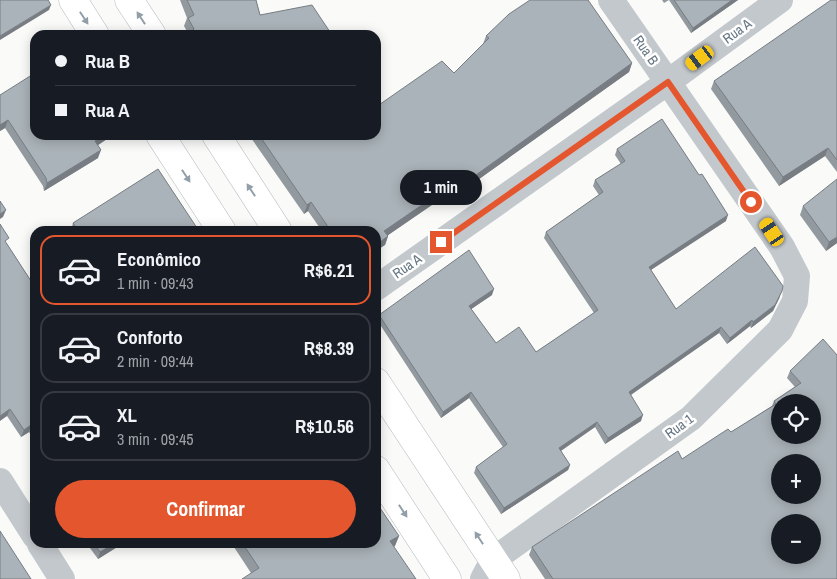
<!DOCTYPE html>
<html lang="pt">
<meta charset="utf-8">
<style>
body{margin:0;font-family:"Archivo Narrow",sans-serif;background:#20242c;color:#f1f3f6;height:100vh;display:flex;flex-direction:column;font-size:19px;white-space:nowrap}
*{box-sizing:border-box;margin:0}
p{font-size:16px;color:#9ea1a6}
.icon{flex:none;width:28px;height:28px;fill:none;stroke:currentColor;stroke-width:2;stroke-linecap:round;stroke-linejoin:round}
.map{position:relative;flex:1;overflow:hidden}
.sheet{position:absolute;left:30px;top:226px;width:351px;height:322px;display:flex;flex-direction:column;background:#171b24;border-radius:15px;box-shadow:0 2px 12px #0003}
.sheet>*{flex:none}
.banner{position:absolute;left:30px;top:30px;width:351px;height:110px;border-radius:15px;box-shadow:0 2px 12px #0003;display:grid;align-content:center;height:110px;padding:0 25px;background:#171b24}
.fabs{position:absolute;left:771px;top:394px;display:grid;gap:10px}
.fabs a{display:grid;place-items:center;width:50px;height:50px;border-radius:50%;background:#171b24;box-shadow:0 2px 12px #0003;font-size:25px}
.end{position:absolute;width:22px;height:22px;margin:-11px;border:6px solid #e4572e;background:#fff;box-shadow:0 0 0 2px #fff}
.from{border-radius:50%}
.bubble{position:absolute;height:35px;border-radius:18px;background:#171b24;box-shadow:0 2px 12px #0003;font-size:16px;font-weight:700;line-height:35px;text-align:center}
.car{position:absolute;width:15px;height:30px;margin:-15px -8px;border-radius:6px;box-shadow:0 0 4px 1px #0007;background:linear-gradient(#f5c518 24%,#345 0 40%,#f5c518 0 76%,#345 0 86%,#f5c518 0)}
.banner b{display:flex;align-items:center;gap:18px;height:48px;font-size:19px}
.banner b+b{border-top:1px solid #363941}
.banner i{width:12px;height:12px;background:#f1f3f6}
ul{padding:9px 0 0;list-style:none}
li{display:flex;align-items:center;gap:15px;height:70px;margin:0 10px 8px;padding:0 15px;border:2px solid #363941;border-radius:15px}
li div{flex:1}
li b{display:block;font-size:19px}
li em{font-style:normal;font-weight:700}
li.current{border-color:#e4572e}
li>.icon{width:45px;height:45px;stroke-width:1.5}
.action{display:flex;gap:10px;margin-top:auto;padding:10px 25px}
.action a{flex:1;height:58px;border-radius:30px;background:#e4572e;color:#fff;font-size:20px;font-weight:700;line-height:58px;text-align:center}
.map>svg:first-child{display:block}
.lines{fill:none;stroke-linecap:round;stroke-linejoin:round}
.secondary-casing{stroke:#b3babf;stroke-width:29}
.street{stroke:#c3c8cc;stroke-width:26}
.secondary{stroke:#fff;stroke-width:28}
.wall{fill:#929a9f}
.shaded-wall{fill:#777d82}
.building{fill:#aab3b9;stroke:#777d82;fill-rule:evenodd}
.oneway{fill:#939fa8}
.route{stroke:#e4572e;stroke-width:6}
.labels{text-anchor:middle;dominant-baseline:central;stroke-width:5;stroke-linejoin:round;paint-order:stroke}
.street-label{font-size:14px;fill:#657683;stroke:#fff}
</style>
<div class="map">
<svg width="837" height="579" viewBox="0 0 837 579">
<rect width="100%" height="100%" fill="#fafaf8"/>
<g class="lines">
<defs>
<path id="secondary" d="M73 0 95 35
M129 0 152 35
M160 135 222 231
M216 135 278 231
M376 382 506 579
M376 470 447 579"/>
</defs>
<use href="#secondary" class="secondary-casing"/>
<path class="street" d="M376 288 668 82 780 0
M0 481 35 536
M40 544 62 579
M483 579 493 560 691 418 780 330 795 301 797 276 782 247 611 0"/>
<use href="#secondary" class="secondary"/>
</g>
<path class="wall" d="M180 0H256L260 15 332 35H189L184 26 187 18Z
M662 0H738L691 33 669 0 664 3Z
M837 0V172L825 156 779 186 711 89 714 81Z
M486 36 632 63 629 72 465 189 461 185 388 235V236L385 245 376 231H322L308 211 304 214 249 135H376L454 73 483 44Z
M0 95 107 139 98 145V158L44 191 43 186 5 128 0 131Z
M617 149 726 221 651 270 676 309 780 297 773 311 751 328 750 326 727 344 719 333 631 395 641 421 605 444 595 427 561 451 570 465 568 470 501 514 474 473 476 467 503 447 469 398 441 418 377 320 379 315 492 295 471 309 496 343 536 352 594 313 544 238 546 232 599 195 593 186 595 180 621 164 615 155Z
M803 206 837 243 826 251 800 215Z
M73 223 199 231H72L71 230Z
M7 244 31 281 35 279V441L29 432 21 437 7 416Z
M837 355V579H545L529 555 532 547 682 459 731 432 772 406 774 401 795 387 787 378 790 371Z
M399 536 394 547 251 573 232 544H376Z
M87 544H122L98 559Z"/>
<path class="shaded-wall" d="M732 0H738L691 33 693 28Z
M51 5 49 10 0 40V36Z
M632 63 629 72 465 189 469 180Z
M8 120 5 128 0 131V125Z
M104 135H109L107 139 92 149 95 141Z
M828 148 825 156 779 186 783 177Z
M101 150 98 158 44 191 47 183Z
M464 176 461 185 381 240 384 231Z
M311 202 308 211 304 214 307 205Z
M6 210 3 217 0 219V214Z
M728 215 726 221 646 273 649 267Z
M388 236 385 245 376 251V245Z
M837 237V243L826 251 829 242Z
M494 289 492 295 467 312 469 306Z
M782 291 773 311 751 328 753 322Z
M752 320 750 326 727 344 730 338Z
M721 327 719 333 626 398 629 392Z
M471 392 469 398 441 418 443 412Z
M10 409 7 416 0 421V416Z
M643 415 641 421 605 444 608 438Z
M597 422 595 427 556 454 559 448Z
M31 425 29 432 21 437 24 430Z
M570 465 568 470 501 514 504 508Z
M399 536 395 546 386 551 390 541Z
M114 544H122L98 559 100 552Z"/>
<path class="building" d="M0 0H48L51 5 0 36Z
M187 0H256L260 15 312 5 332 35H197L193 29H194L188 18 194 15Z
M530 0H588L632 63 469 180 464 176 384 231 388 236 376 245V231H331L311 202 307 205 259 135H376V107L442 61 454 73 489 38 486 36 509 14Z
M674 0H732L693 28Z
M831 0H837V160L828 148 783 177 714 81Z
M35 73V135H104L95 141 101 150 47 183 46 178 8 120 0 125V95Z
M662 119 699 175 702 174 728 215 649 267 676 309 755 247 783 286 782 291 775 305 753 322 752 320 730 338 721 327 629 392 643 415 608 438 597 422 559 448 570 465 504 508 476 467 507 444 471 392 443 412 379 315 469 250 494 289 469 306 496 343 519 327 536 352 598 310 546 232 603 192 595 180 625 161 617 149Z
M158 169 199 231H79L73 223Z
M837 179V237L829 242 803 206Z
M0 201 6 210 0 214Z
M0 224 9 238 5 241 31 281 35 279V431L31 425 24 430 10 409 0 416Z
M823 339 837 355V579H553L532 547 678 451 682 459 728 429 731 432 776 404 774 401 801 383 790 371ZM780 402H812V435H780ZM780 462H812V495H780ZM780 522H812V555H780Z
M376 502 399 536 390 541 416 579H242L259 568 243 544H376Z
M0 531 31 579H0Z
M94 544H114L100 552Z"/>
<defs><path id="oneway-solid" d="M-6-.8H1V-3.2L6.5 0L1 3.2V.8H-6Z" transform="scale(1.25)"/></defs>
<g class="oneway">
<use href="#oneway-solid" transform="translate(84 18) rotate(57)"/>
<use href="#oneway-solid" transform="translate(141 18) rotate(-123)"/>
<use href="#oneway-solid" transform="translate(186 176) rotate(57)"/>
<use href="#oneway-solid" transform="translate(251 190) rotate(-123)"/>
<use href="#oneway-solid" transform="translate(403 511) rotate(57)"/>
<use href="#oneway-solid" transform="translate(479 538) rotate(-123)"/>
</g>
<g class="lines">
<path class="route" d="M441 242 668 82 751 202"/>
</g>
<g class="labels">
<g class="street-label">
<text transform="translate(737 31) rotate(-36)">Rua A</text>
<text transform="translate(646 50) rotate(55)">Rua B</text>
<text transform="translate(407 266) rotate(-35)">Rua A</text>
<text transform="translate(679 426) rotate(-36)">Rua 1</text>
</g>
</g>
</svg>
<div class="fabs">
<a><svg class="icon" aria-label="locate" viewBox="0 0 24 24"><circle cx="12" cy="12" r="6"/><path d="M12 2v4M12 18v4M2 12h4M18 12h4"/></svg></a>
<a>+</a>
<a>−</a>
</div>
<i class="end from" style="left:751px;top:202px"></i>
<i class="end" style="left:441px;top:242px"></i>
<div class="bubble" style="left:400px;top:170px;width:82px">1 min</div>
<i class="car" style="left:700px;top:58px;rotate:234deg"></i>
<i class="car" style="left:772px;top:232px;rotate:326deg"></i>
<div class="banner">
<b><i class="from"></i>Rua B</b>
<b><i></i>Rua A</b>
</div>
<section class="sheet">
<ul>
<li class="current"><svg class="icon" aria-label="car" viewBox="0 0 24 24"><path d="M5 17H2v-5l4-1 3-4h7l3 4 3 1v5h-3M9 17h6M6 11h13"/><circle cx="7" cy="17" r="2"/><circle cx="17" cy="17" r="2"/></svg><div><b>Econômico</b><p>1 min · 09:43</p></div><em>R$6.21</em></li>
<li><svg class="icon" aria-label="car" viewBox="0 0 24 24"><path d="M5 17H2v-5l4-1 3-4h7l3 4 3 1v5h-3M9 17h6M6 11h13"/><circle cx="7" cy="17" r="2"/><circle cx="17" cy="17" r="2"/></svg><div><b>Conforto</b><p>2 min · 09:44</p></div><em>R$8.39</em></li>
<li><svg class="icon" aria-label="car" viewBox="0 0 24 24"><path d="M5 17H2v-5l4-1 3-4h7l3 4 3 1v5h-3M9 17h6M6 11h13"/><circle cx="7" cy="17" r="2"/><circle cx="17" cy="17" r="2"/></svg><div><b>XL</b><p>3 min · 09:45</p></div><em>R$10.56</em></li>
</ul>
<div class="action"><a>Confirmar</a></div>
</section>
</div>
